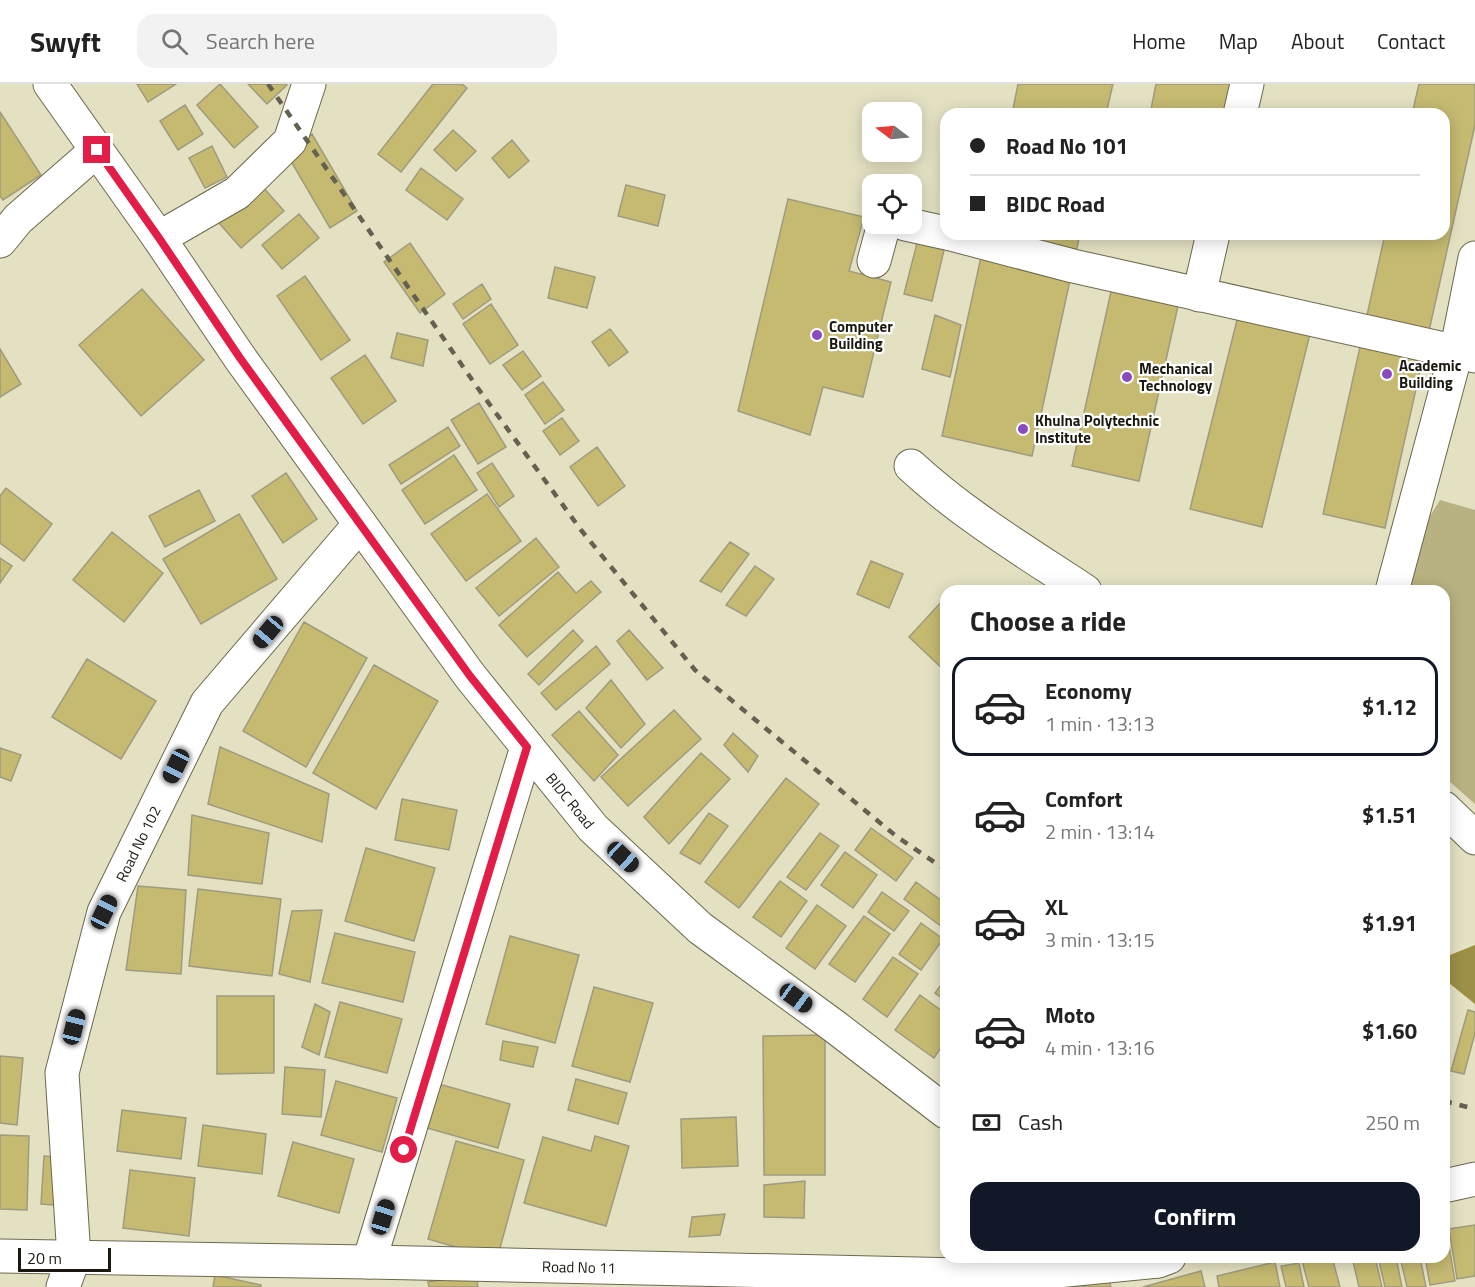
<!DOCTYPE html>
<meta charset="utf-8">
<style>
body{margin:0;font-family:"Titillium Web",sans-serif;background:#f2f2f2;color:#222;height:100vh;display:flex;flex-direction:column;font-size:22px;white-space:nowrap}
*{box-sizing:border-box;margin:0}
p{font-size:20px;color:#767676}
.icon{flex:none;width:33px;height:33px;fill:none;stroke:currentColor;stroke-width:2;stroke-linecap:round;stroke-linejoin:round}
.map{position:relative;flex:1;overflow:hidden}
.drawer{position:absolute;left:940px;top:501px;width:510px;height:678px;display:flex;flex-direction:column;background:#fff;border-radius:18px;box-shadow:0 3px 15px #0003}
.drawer>*{flex:none}
.hud{position:absolute;left:940px;top:24px;width:510px;height:132px;border-radius:18px;box-shadow:0 3px 15px #0003;display:grid;align-content:center;height:132px;padding:0 30px;background:#fff}
.needle{width:39px;rotate:286deg}
.buttons{position:absolute;left:862px;top:18px;display:grid;gap:12px}
.buttons a{display:grid;place-items:center;width:60px;height:60px;border-radius:12px;background:#fff;box-shadow:0 3px 15px #0003;font-size:30px}
.scale{position:absolute;left:18px;bottom:15px;width:93px;box-sizing:border-box;padding-left:6px;border:3px solid #1b190f;border-top:0;font-size:16px;line-height:21px;white-space:nowrap;color:#1b190f;-webkit-text-stroke:4px #fff;paint-order:stroke}
.end{position:absolute;width:27px;height:27px;margin:-14px;border:8px solid #e11d48;background:#fff;box-shadow:0 0 0 3px #fff}
.from{border-radius:50%}
.car{position:absolute;width:18px;height:36px;margin:-18px -9px;border-radius:8px;box-shadow:0 0 4px 2px #0007;background:linear-gradient(#222 24%,#8ab4d8 0 40%,#222 0 76%,#8ab4d8 0 86%,#222 0)}
.hud b{display:flex;align-items:center;gap:21px;height:57px;font-size:22px}
.hud b+b{border-top:2px solid #e0e0e0}
.hud i{width:15px;height:15px;background:#222}
ul{padding:0;list-style:none}
li{display:flex;align-items:center;gap:18px;height:99px;margin:0 12px 9px;padding:0 18px;border:3px solid transparent;border-radius:18px}
li div{flex:1}
li b{display:block;font-size:22px}
li em{font-style:normal;font-weight:700}
li.selected{border-color:#111827}
li>.icon{width:54px;height:54px;stroke-width:1.5}
h2{padding:0 30px;font-size:27px;line-height:72px}
.pay{display:flex;align-items:center;gap:15px;height:66px;padding:0 30px;font-size:22px}
.pay p{margin-inline-start:auto}
.button{display:flex;gap:12px;margin-top:auto;padding:12px 30px}
.button a{flex:1;height:69px;border-radius:18px;background:#111827;color:#fff;font-size:24px;font-weight:700;line-height:69px;text-align:center}
header{display:flex;align-items:center;gap:36px;box-sizing:border-box;height:84px;padding:0 30px;background:#fff;border-bottom:2px solid #e0e0e0}
header strong{font-size:28px}
nav{display:flex;gap:33px;margin-inline-start:auto;font-size:21px}
.search{width:420px;height:54px;background:#f2f2f2;display:flex;align-items:center;gap:15px;box-sizing:border-box;padding:0 21px;border-radius:18px;color:#767676;font-size:22px}
.map>svg:first-child{display:block}
.green{fill:#b8b181}
.water{fill:#9b9045}
.building{fill:#c5ba70;stroke:#9f9b7f;stroke-width:1.5}
.lines{fill:none;stroke-linecap:round;stroke-linejoin:round}
.minor-casing{stroke:#6c684e;stroke-width:35}
.tertiary-casing{stroke:#6c684e;stroke-width:35}
.secondary-casing{stroke:#6c684e;stroke-width:35}
.minor{stroke:#fff;stroke-width:33}
.tertiary{stroke:#fff;stroke-width:33}
.secondary{stroke:#fff;stroke-width:33}
.rail{stroke:#646150;stroke-width:4.5;stroke-dasharray:8 8;stroke-linecap:butt}
.route{stroke:#e11d48;stroke-width:8}
.poi-dot{fill:#8c4abf;stroke:#fff;stroke-width:2}
.labels{text-anchor:middle;dominant-baseline:central;stroke-width:4.5;stroke-linejoin:round;paint-order:stroke}
.poi-label{font-size:15px;font-weight:bold;fill:#1b190f;stroke:#fff;text-anchor:start}
.street-label{font-size:15px;fill:#1b190f;stroke:#fff}
</style>
<header>
<strong>Swyft</strong>
<div class="search"><svg class="icon" aria-label="search" viewBox="0 0 24 24"><circle cx="10" cy="10" r="6"/><path d="M15 15l6 6"/></svg>Search here</div>
<nav><a>Home</a><a>Map</a><a>About</a><a>Contact</a></nav>
</header>
<div class="map">
<svg width="1475" height="1203" viewBox="0 0 1475 1203">
<rect width="100%" height="100%" fill="#e4e1c3"/>
<path class="green" d="M1440 416 1475 426V720L1449 697 1445 683 1444 507H1405L1418 452Z"/>
<path class="water" d="M1475 861V920L1444 895 1445 873Z"/>
<path class="building" d="M137 0H176L148 18Z
M220 0 258 43 234 64 197 21Z
M248 0H286L287 1 267 20Z
M433 0H462L467 4 401 88 378 70Z
M1018 0H1113L1106 30H1012Z
M1156 0H1233L1227 30H1150Z
M1419 0H1475V41L1385 444 1323 430 1385 150H1444V30H1412Z
M185 21 203 50 178 66 160 37Z
M0 28 41 91 3 116 0 112Z
M453 46 476 67 456 87 434 66Z
M312 50 357 127 330 144 285 67Z
M512 56 529 77 509 94 492 74Z
M212 62 227 93 205 104 189 74Z
M421 84 463 115 447 136 406 106Z
M626 101 665 111 658 142 618 132Z
M262 102 284 127 241 164 219 139Z
M788 115 864 133 849 187 891 198 863 313 823 303 810 351 738 327Z
M299 130 319 154 282 185 262 161Z
M986 150H1080L1032 372 942 352Z
M410 159 445 210 420 229 384 178Z
M917 159 944 166 932 217 904 210Z
M555 183 595 193 587 224 548 214Z
M1115 190 1182 204 1139 397 1072 382Z
M305 192 350 256 321 276 277 212Z
M482 200 491 215 463 235 453 220Z
M142 205 204 276 141 332 79 261Z
M491 220 518 261 490 280 463 240Z
M1240 224 1312 242 1262 443 1190 425Z
M935 231 961 241 950 293 922 285Z
M610 245 628 268 609 282 592 258Z
M397 249 428 256 423 282 391 274Z
M0 265 21 300 0 313Z
M523 267 541 292 522 306 503 281Z
M365 271 396 317 363 340 331 294Z
M543 298 564 326 545 340 525 311Z
M479 319 506 363 478 380 451 336Z
M562 334 579 357 560 371 543 347Z
M448 343 460 362 401 400 389 381Z
M597 363 625 402 598 422 570 383Z
M454 371 477 406 425 440 402 406Z
M492 379 514 412 499 423 477 389Z
M286 389 317 435 283 459 252 412Z
M6 404 52 440 24 477 0 459V412Z
M199 406 215 437 165 463 149 432Z
M487 410 521 457 466 497 431 450Z
M239 430 277 495 201 540 163 475Z
M112 448 163 489 124 538 73 496Z
M536 454 559 483 499 532 476 504Z
M730 458 749 470 721 508 700 497Z
M0 474 12 482 0 499Z
M871 477 903 490 889 524 857 510Z
M755 482 774 495 746 532 726 521Z
M558 488 576 509 591 497 601 508 527 573 499 541Z
M946 513V583L944 586 909 553Z
M304 538 367 574 306 683 243 647Z
M573 546 583 557 539 601 528 590Z
M629 546 663 584 647 596 617 557Z
M596 562 610 580 556 626 541 609Z
M87 575 156 617 121 675 52 633Z
M374 581 438 617 376 725 313 689Z
M611 596 645 640 621 664 586 624Z
M674 626 701 655 628 722 601 693Z
M579 627 618 671 594 697 552 651Z
M733 649 758 672 748 688 724 661Z
M220 663 329 710 322 758 208 720Z
M0 664 21 671 11 697 0 693Z
M701 669 730 695 669 760 644 733Z
M786 694 819 720 739 824 705 798Z
M402 715 457 726 449 766 395 756Z
M709 729 728 742 700 780 680 769Z
M192 731 269 749 262 800 188 791Z
M871 744 913 774 896 797 855 766Z
M820 749 839 762 806 806 787 793Z
M366 764 435 784 414 857 345 837Z
M845 768 877 791 853 824 821 801Z
M780 797 807 817 781 853 753 833Z
M916 798 946 820V835L941 842 904 815Z
M138 802 186 806 181 890 126 886Z
M198 805 281 815 272 892 189 882Z
M882 808 909 827 894 847 868 828Z
M817 821 846 842 815 885 786 864Z
M322 826 310 898 279 890 292 827Z
M864 832 890 850 855 898 829 880Z
M921 839 943 855 921 886 899 870Z
M335 849 415 868 403 918 322 899Z
M510 852 579 871 555 959 486 940Z
M893 873 918 890 887 933 863 915Z
M946 894V917L935 909Z
M594 903 653 919 630 998 572 982Z
M920 911 946 930V956L934 974 895 946Z
M217 912H274V989L217 990Z
M340 918 402 935 387 989 325 973Z
M315 920 330 928 319 971 302 963Z
M1468 926 1475 928V949L1464 990 1451 987Z
M825 951V1091H764L763 952Z
M503 957 538 963 533 983 500 976Z
M0 972 23 974 17 1041 0 1039Z
M285 983 325 986 321 1033 282 1030Z
M576 995 627 1009 618 1040 568 1026Z
M336 997 397 1014 382 1068 321 1051Z
M439 1000 510 1020 498 1064 427 1044Z
M122 1026 186 1034 181 1075 117 1067Z
M736 1033 738 1082 682 1084 681 1035Z
M203 1041 266 1050 262 1090 198 1082Z
M0 1051 29 1052 27 1126 0 1125Z
M595 1052 629 1062 606 1142 524 1119 543 1053 591 1067Z
M456 1057 524 1076 497 1175 428 1155Z
M293 1058 354 1075 339 1129 278 1112Z
M44 1072 83 1075 80 1123 41 1120Z
M130 1086 195 1094 189 1152 123 1144Z
M805 1097 804 1134 764 1133V1101Z
M725 1130 720 1151 689 1153 692 1133Z
M1475 1141V1192L1457 1195 1449 1145Z
M1446 1145 1455 1197 1430 1201 1425 1173H1444V1146Z
M1301 1173H1332L1340 1203H1309Z
M1352 1173H1375L1382 1203H1359Z
M1378 1173H1396L1402 1203H1385Z
M1400 1173H1420L1426 1203H1407Z
M1275 1178 1280 1203H1219L1217 1192Z
M1299 1179 1304 1203H1286L1281 1182Z
M1105 1184 1111 1203H1055Z
M1201 1187 1205 1203H1143Z
M215 1191 261 1201V1203H213Z
M476 1191 478 1203H429L428 1198Z"/>
<g class="lines">
<defs>
<g id="minor">
<path d="M1240 30 1247 0"/>
<path d="M905 140 946 149"/>
<path d="M951 150 1073 182 1475 272"/>
<path d="M159 154 237 109 290 57 309 0"/>
<path d="M0 157 18 135 97 66"/>
<path d="M874 177 884 140"/>
<path d="M1199 211 1213 150"/>
<path d="M911 382C964 431 1026 468 1085 507"/>
<path d="M1392 507 1456 269 1475 174"/>
<path d="M1444 724 1475 754"/>
<path d="M369 1178 527 663"/>
<path id="s1" d="M63 1203 74 1173 62 989 104 828 207 619 360 440"/>
</g>
<g id="tertiary">
<path id="s2" d="M0 1172 369 1178 1007 1192 1158 1177"/>
</g>
<g id="secondary">
<path id="s3" d="M50 0 159 154 240 274 470 592 593 744 700 844 834 942 946 1028"/>
<path d="M1444 1102 1475 1095"/>
<path d="M1152 1173 1158 1177 1169 1173"/>
</g>
</defs>
<use href="#minor" class="minor-casing"/>
<use href="#tertiary" class="tertiary-casing"/>
<use href="#secondary" class="secondary-casing"/>
<use href="#minor" class="minor"/>
<use href="#tertiary" class="tertiary"/>
<use href="#secondary" class="secondary"/>
<path class="rail" d="M268 0 477 303 581 446 695 586 896 752 946 786
M1444 1017 1475 1025"/>
</g>
<g class="lines">
<path class="route" d="M97 66 159 154 240 274 470 592 527 663 404 1066"/>
</g>
<g class="poi-dot">
<circle cx="817" cy="251" r="6"/>
<circle cx="1387" cy="290" r="6"/>
<circle cx="1127" cy="293" r="6"/>
<circle cx="1023" cy="345" r="6"/>
</g>
<g class="labels">
<g class="poi-label">
<text x="829" y="242">Computer<tspan x="829" dy="17">Building</tspan></text>
<text x="1399" y="281">Academic<tspan x="1399" dy="17">Building</tspan></text>
<text x="1139" y="284">Mechanical<tspan x="1139" dy="17">Technology</tspan></text>
<text x="1035" y="336">Khulna Polytechnic<tspan x="1035" dy="17">Institute</tspan></text>
</g>
<g class="street-label">
<text stroke="none"><textPath href="#s3" startOffset="886">BIDC Road</textPath></text>
<text stroke="none"><textPath href="#s1" startOffset="459">Road No 102</textPath></text>
<text stroke="none"><textPath href="#s2" startOffset="579">Road No 11</textPath></text>
</g>
</g>
</svg>
<div class="buttons">
<a><svg class="needle" viewBox="-14 -14 28 28"><path d="M0-13l5 13h-10z" fill="#e53935"/><path d="M0 13l5-13h-10z" fill="#767676"/></svg></a>
<a><svg class="icon" aria-label="locate" viewBox="0 0 24 24"><circle cx="12" cy="12" r="6"/><path d="M12 2v4M12 18v4M2 12h4M18 12h4"/></svg></a>
</div>
<div class="scale">20 m</div>
<i class="end from" style="left:404px;top:1066px"></i>
<i class="end" style="left:97px;top:66px"></i>
<i class="car" style="left:268px;top:548px;rotate:220deg"></i>
<i class="car" style="left:176px;top:682px;rotate:206deg"></i>
<i class="car" style="left:623px;top:773px;rotate:133deg"></i>
<i class="car" style="left:104px;top:828px;rotate:26deg"></i>
<i class="car" style="left:796px;top:914px;rotate:126deg"></i>
<i class="car" style="left:74px;top:943px;rotate:14deg"></i>
<i class="car" style="left:383px;top:1133px;rotate:17deg"></i>
<div class="hud">
<b><i class="from"></i>Road No 101</b>
<b><i></i>BIDC Road</b>
</div>
<section class="drawer">
<h2>Choose a ride</h2>
<ul>
<li class="selected"><svg class="icon" aria-label="car" viewBox="0 0 24 24"><path d="M5 17H2v-5l4-1 3-4h7l3 4 3 1v5h-3M9 17h6M6 11h13"/><circle cx="7" cy="17" r="2"/><circle cx="17" cy="17" r="2"/></svg><div><b>Economy</b><p>1 min · 13:13</p></div><em>$1.12</em></li>
<li><svg class="icon" aria-label="car" viewBox="0 0 24 24"><path d="M5 17H2v-5l4-1 3-4h7l3 4 3 1v5h-3M9 17h6M6 11h13"/><circle cx="7" cy="17" r="2"/><circle cx="17" cy="17" r="2"/></svg><div><b>Comfort</b><p>2 min · 13:14</p></div><em>$1.51</em></li>
<li><svg class="icon" aria-label="car" viewBox="0 0 24 24"><path d="M5 17H2v-5l4-1 3-4h7l3 4 3 1v5h-3M9 17h6M6 11h13"/><circle cx="7" cy="17" r="2"/><circle cx="17" cy="17" r="2"/></svg><div><b>XL</b><p>3 min · 13:15</p></div><em>$1.91</em></li>
<li><svg class="icon" aria-label="car" viewBox="0 0 24 24"><path d="M5 17H2v-5l4-1 3-4h7l3 4 3 1v5h-3M9 17h6M6 11h13"/><circle cx="7" cy="17" r="2"/><circle cx="17" cy="17" r="2"/></svg><div><b>Moto</b><p>4 min · 13:16</p></div><em>$1.60</em></li>
</ul>
<div class="pay"><svg class="icon" aria-label="cash" viewBox="0 0 24 24"><path d="M3 7h18v10H3z"/><circle cx="12" cy="12" r="2"/></svg>Cash<p>250 m</p></div>
<div class="button"><a>Confirm</a></div>
</section>
</div>
